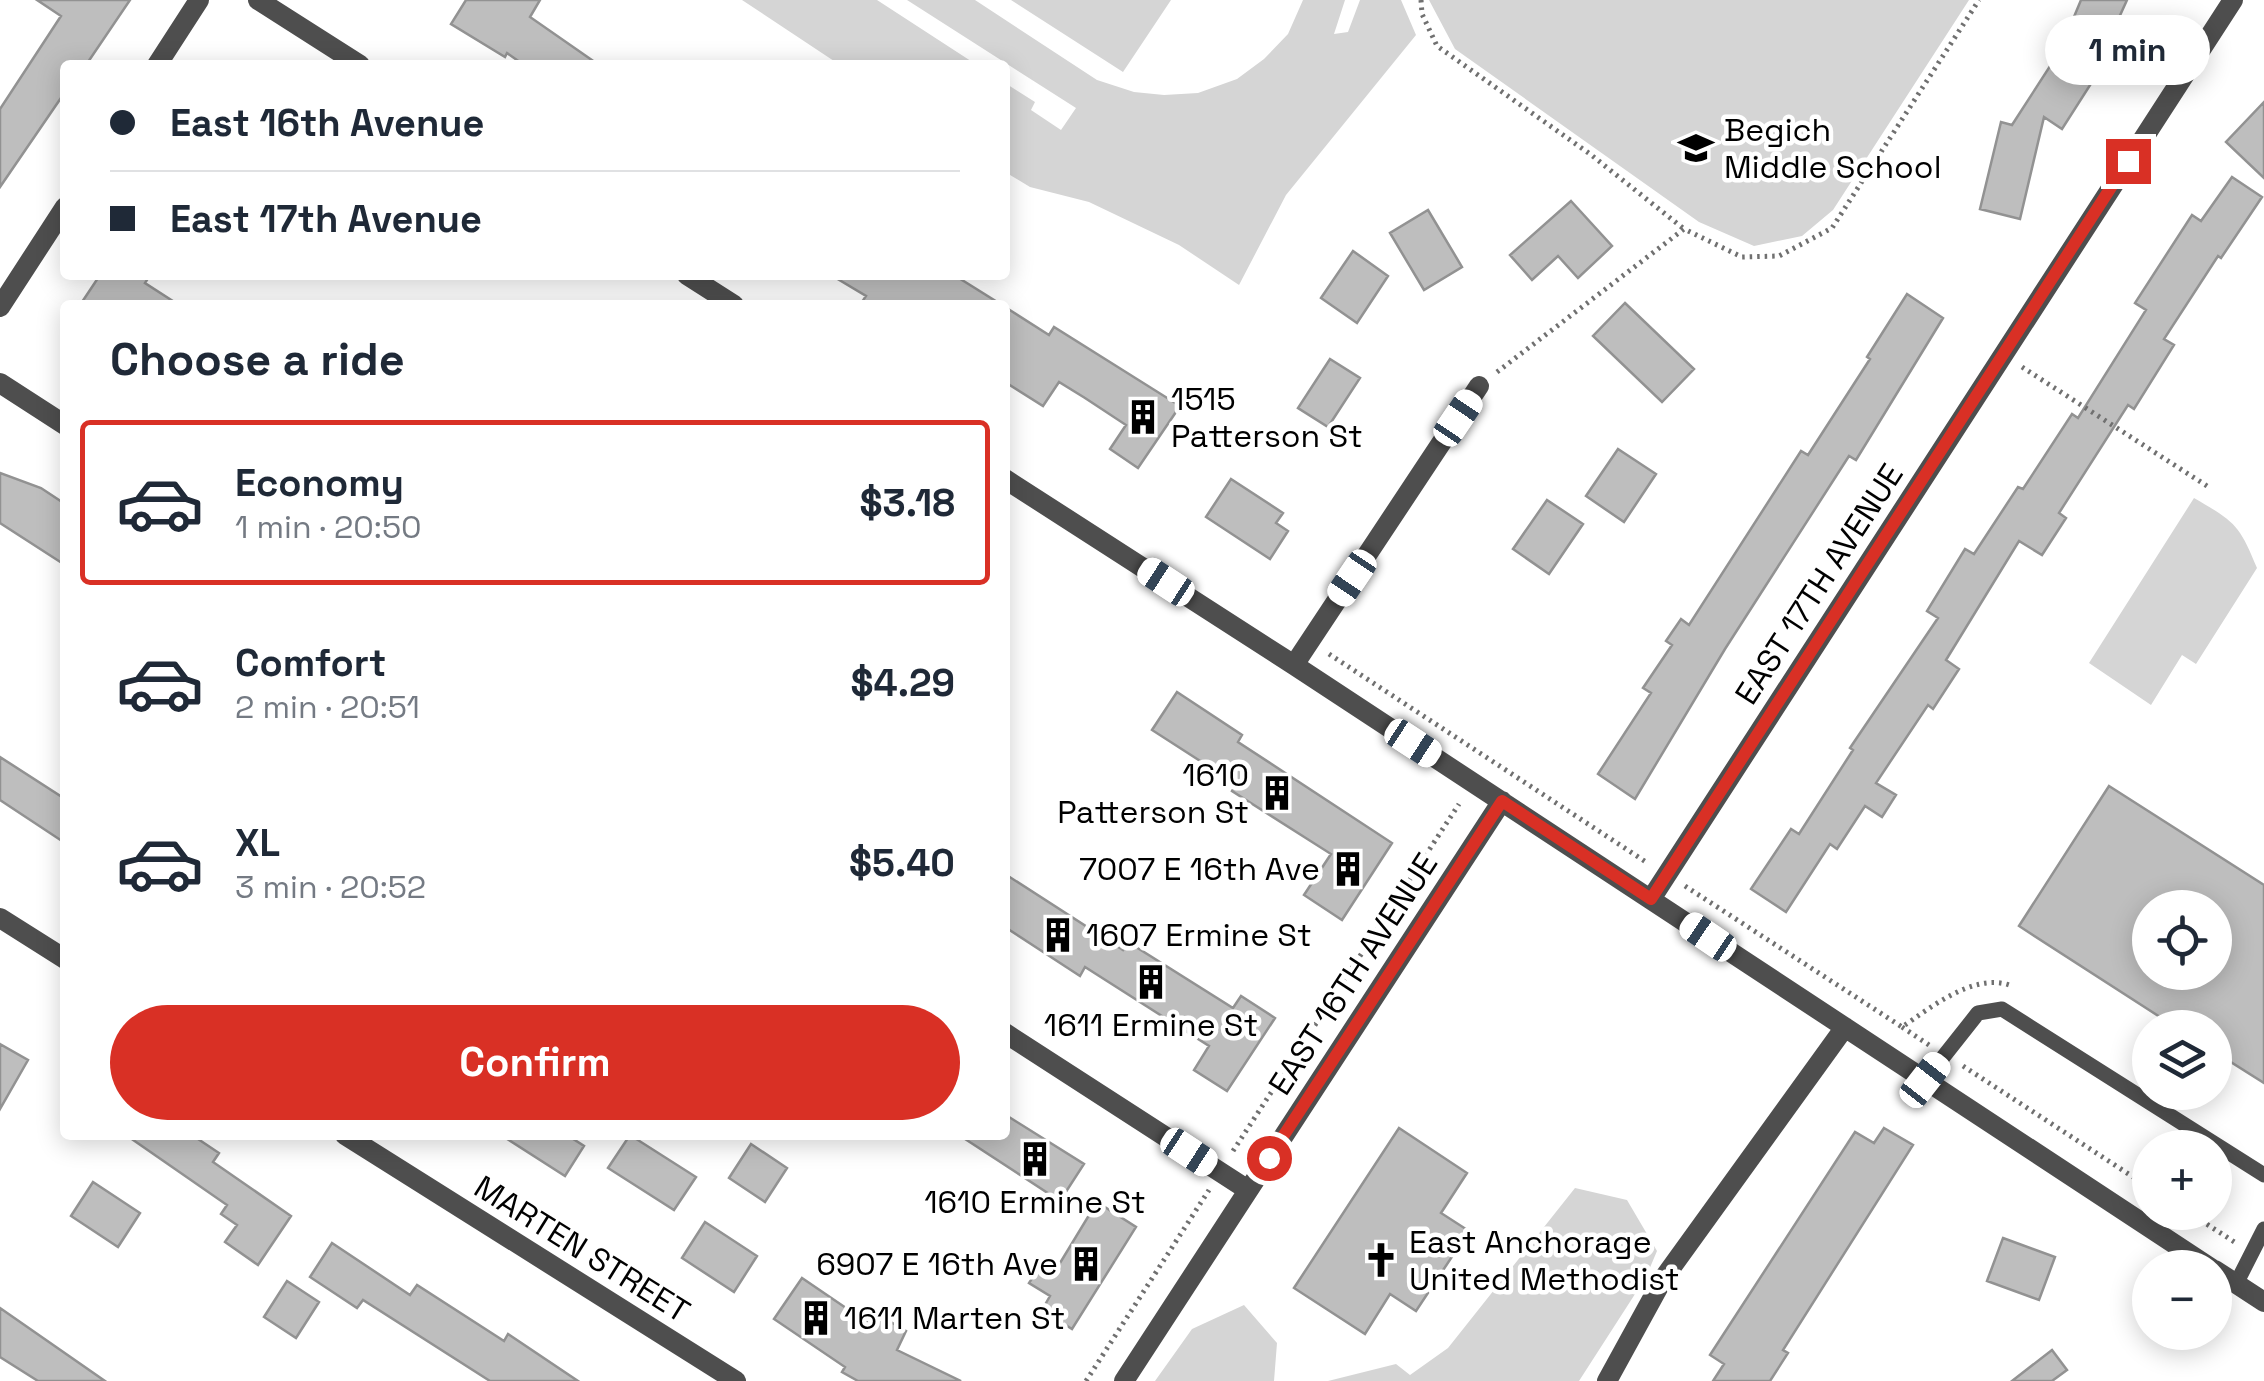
<!DOCTYPE html>
<meta charset="utf-8">
<style>
body{margin:0;font-family:"Space Grotesk",sans-serif;background:#f6f6f7;color:#1f2937;height:100vh;display:flex;flex-direction:column;font-size:38px;white-space:nowrap}
*{box-sizing:border-box;margin:0}
p{font-size:32px;color:#747a83}
.icon{flex:none;width:55px;height:55px;fill:none;stroke:currentColor;stroke-width:2;stroke-linecap:round;stroke-linejoin:round}
.map{position:relative;flex:1;overflow:hidden}
.side{position:absolute;left:60px;top:300px;width:950px;height:840px;display:flex;flex-direction:column;background:#fff;border-radius:10px;box-shadow:0 5px 25px #0003}
.side>*{flex:none}
.guide{position:absolute;left:60px;top:60px;width:950px;height:220px;border-radius:10px;box-shadow:0 5px 25px #0003;display:grid;align-content:center;height:220px;padding:0 50px;background:#fff}
.controls{position:absolute;left:2132px;top:890px;display:grid;gap:20px}
.controls a{display:grid;place-items:center;width:100px;height:100px;border-radius:50%;background:#fff;box-shadow:0 5px 25px #0003;font-size:50px}
.end{position:absolute;width:45px;height:45px;margin:-22px;border:12px solid #d93025;background:#fff;box-shadow:0 0 0 5px #fff}
.from{border-radius:50%}
.bubble{position:absolute;height:70px;border-radius:35px;background:#fff;box-shadow:0 5px 25px #0003;font-size:32px;font-weight:700;line-height:70px;text-align:center}
.car{position:absolute;width:30px;height:60px;margin:-30px -15px;border-radius:12px;box-shadow:0 0 8px 2px #0007;background:linear-gradient(#fff 24%,#345 0 40%,#fff 0 76%,#345 0 86%,#fff 0)}
.guide b{display:flex;align-items:center;gap:35px;height:95px;font-size:38px}
.guide b+b{border-top:2px solid #e0e1e3}
.guide i{width:25px;height:25px;background:#1f2937}
ul{padding:0;list-style:none}
li{display:flex;align-items:center;gap:30px;height:165px;margin:0 20px 15px;padding:0 30px;border:5px solid transparent;border-radius:10px}
li div{flex:1}
li b{display:block;font-size:38px}
li em{font-style:normal;font-weight:700}
li.on{border-color:#d93025}
li>.icon{width:90px;height:90px;stroke-width:1.5}
h2{padding:0 50px;font-size:45px;line-height:120px}
.primary-button{display:flex;gap:20px;margin-top:auto;padding:20px 50px}
.primary-button a{flex:1;height:115px;border-radius:60px;background:#d93025;color:#fff;font-size:40px;font-weight:700;line-height:115px;text-align:center}
.map>svg:first-child{display:block}
.green{fill:#d5d5d5}
.building{fill:#bebebe;stroke:#929292;stroke-width:2.5;fill-rule:evenodd}
.lines{fill:none;stroke-linecap:round;stroke-linejoin:round}
.path{stroke:#707070;stroke-width:5;stroke-dasharray:2.5 5;stroke-linecap:butt}
.service{stroke:#4e4e4e;stroke-width:15}
.minor{stroke:#4e4e4e;stroke-width:20}
.route{stroke:#d93025;stroke-width:12}
.labels{text-anchor:middle;dominant-baseline:central;stroke-width:9;stroke-linejoin:round;paint-order:stroke}
.poi-label{font-size:32px;fill:#000;stroke:#fff;text-anchor:start}
.street-label{font-size:32px;fill:#000;stroke:#fff}
</style>
<div class="map">
<svg width="2264" height="1381" viewBox="0 0 2264 1381">
<rect width="100%" height="100%" fill="#fff"/>
<path class="green" d="M742 0H877L977 65H840Z
M907 0H975L1097 80 1134 92 1164 95 1198 93 1237 79 1264 59 1288 34 1303 0H1345L1334 34 1348 32 1360 0H1401L1416 35 1286 195 1239 285 1179 245 1089 202 1030 187 1005 172V83L1035 102 1031 110 1061 130 1076 108Z
M1011 0H1171L1123 72Z
M1429 0H1969L1833 210 1802 236 1754 246 1699 222 1455 49Z
M2194 498C2235 522 2239 524 2257 568L2196 664 2182 655 2151 705 2089 663Z
M1575 1188 1627 1200 1657 1251 1646 1277 1579 1381H1328L1396 1364 1410 1375 1448 1348Z
M1244 1305 1277 1343 1274 1381H1155L1192 1329Z"/>
<path class="building" d="M37 0H130L86 65H65V92L0 187V109L61 16Z
M466 0H540L530 17 599 65H524L507 53 505 57 451 24Z
M2081 0H2127L2097 66 2101 68 2062 129 2044 117 2020 219 1980 209 2001 122 2012 125 2076 26 2071 24Z
M2264 102V178L2226 142Z
M2232 177 2262 197 2221 258 2218 256 2164 339 2174 345 2134 409 2128 405 2059 513 2066 518 2042 555 2019 541 1946 660 1959 669 1933 709 1928 705 1876 783 1896 795 1882 817 1865 806 1837 849 1830 844 1786 912 1751 889 1791 829 1799 834 1853 750 1850 748 1938 618 1927 611 1965 549 1974 554 2018 487 2023 489 2072 414 2078 418 2146 310 2135 303 2192 215 2201 221Z
M1571 201 1612 246 1578 278 1558 256 1532 280 1510 255Z
M1428 210 1462 267 1424 290 1390 233Z
M1353 251 1388 276 1357 323 1321 298Z
M100 275H150L145 283 179 305H80Z
M831 275H954L1002 305H860L866 296Z
M1907 294 1943 318 1856 460 1849 456 1725 649 1635 799 1598 774 1651 693 1643 688 1672 645 1666 641 1681 619 1689 625 1801 451 1808 455 1870 359 1867 357Z
M1625 303 1694 369 1662 402 1593 336Z
M1005 307 1049 335 1054 327 1180 406 1138 468 1110 449 1126 425 1085 398 1059 382 1043 406 1005 382Z
M1330 359 1360 378 1328 427 1298 408Z
M1618 449 1656 474 1624 522 1586 496Z
M0 473 41 488 65 504V565L0 523Z
M1231 479 1283 513 1276 523 1288 531 1270 559 1206 517Z
M1547 500 1583 524 1549 574 1513 549Z
M1177 692 1242 735 1238 742 1392 843 1342 920 1304 895 1331 854 1232 791 1236 784 1152 730Z
M0 757 65 799V843L0 800Z
M2109 786 2264 885V1083L2215 1052V1028H2177L2019 926ZM2150 908H2215V972H2150Z
M1005 874 1123 950 1128 942 1233 1008 1241 996 1275 1018 1227 1091 1194 1070 1209 1046 1085 967 1080 976 1005 927Z
M0 1044 28 1060 0 1109Z
M1009 1117 1084 1164 1060 1201 959 1135H1005Z
M1399 1128 1467 1173 1441 1213 1469 1231 1416 1311 1390 1294 1365 1334 1294 1288Z
M1884 1128 1913 1145 1783 1350 1788 1353 1770 1381H1713L1724 1364 1710 1355 1855 1132 1874 1143Z
M126 1135H192L219 1153 213 1162 291 1216 258 1265 225 1242 237 1225 221 1214 227 1205Z
M501 1135H567L584 1146 565 1176Z
M630 1135 696 1177 674 1210 608 1168Z
M751 1144 787 1168 765 1202 729 1178Z
M93 1182 140 1213 118 1247 71 1216Z
M1097 1202 1136 1227 1072 1329 1042 1310 1050 1296 1029 1283 1044 1260 1057 1268Z
M705 1222 757 1256 734 1292 682 1258Z
M2003 1238 2055 1257 2039 1300 1987 1281Z
M332 1243 410 1295 417 1285 504 1341 508 1334 578 1381H490L363 1300 357 1308 310 1277Z
M802 1278 871 1325 877 1314 906 1331 897 1350 961 1381H858L842 1372 845 1367 774 1319Z
M287 1281 319 1302 296 1338 264 1317Z
M0 1308 105 1381H38L0 1357Z
M2052 1350 2067 1370 2052 1381H2012Z"/>
<g class="lines">
<path class="path" d="M1421 0 1422 14 1437 46 1590 154 1684 229
M2022 367 2207 486
M1497 372 1684 229 1742 257 1779 256 1832 228 1979 0
M1329 654 1646 862
M1685 886 1902 1027C1930 1008 1973 973 2009 985
M1902 1027 1929 1045
M1963 1066 2150 1188
M1233 1151 1459 804
M2188 1212 2236 1243
M1086 1381 1209 1190"/>
<path class="service" d="M1925 1080 1978 1013 2002 1009 2264 1175
M2236 1284 2264 1229"/>
<path class="minor" d="M258 0 360 65
M157 65 199 0
M687 275 734 305
M0 307 65 207
M0 383 65 425
M1005 479 1294 665 2211 1268
M1294 665 1479 386
M1651 899 2233 0
M0 918 65 959
M1005 1033 1248 1190
M345 1135 736 1381
M2215 1270 2264 1302
M2143 1306 2150 1295
M1124 1381 1502 801
M1607 1381 1663 1279 1845 1027"/>
</g>
<g class="lines">
<path class="route" d="M1269 1158 1502 801 1651 899 2128 161"/>
</g>
<defs>
<symbol id="school-bare" viewBox="-9 -9 18 18"><path d="M0-5L7-2L0 1L-7-2ZM-4 1L0 2.5L4 1V4Q0 6-4 4Z" fill="#000" stroke="#fff" stroke-width="2.5" paint-order="stroke"/></symbol>
<symbol id="building-bare" viewBox="-9 -9 18 18"><path d="M-4-6H4V6H1V3H-1V6H-4ZM-2.5-4.3h1.7v1.8h-1.7ZM.8-4.3h1.7v1.8H.8ZM-2.5-1h1.7V.8h-1.7ZM.8-1h1.7V.8H.8Z" fill="#000" stroke="#fff" stroke-width="2.5" paint-order="stroke"/></symbol>
<symbol id="church-bare" viewBox="-9 -9 18 18"><path d="M-1.2-6h2.4v3.5h3.3v2.4h-3.3V6h-2.4V-.1h-3.3v-2.4h3.3Z" fill="#000" stroke="#fff" stroke-width="2.5" paint-order="stroke"/></symbol>
</defs>
<g fill-rule="evenodd">
<use href="#school-bare" x="1671" y="123" width="50" height="50"/>
<use href="#building-bare" x="1118" y="392" width="50" height="50"/>
<use href="#building-bare" x="1252" y="768" width="50" height="50"/>
<use href="#building-bare" x="1323" y="844" width="50" height="50"/>
<use href="#building-bare" x="1033" y="910" width="50" height="50"/>
<use href="#building-bare" x="1126" y="957" width="50" height="50"/>
<use href="#building-bare" x="1010" y="1134" width="50" height="50"/>
<use href="#church-bare" x="1356" y="1235" width="50" height="50"/>
<use href="#building-bare" x="1061" y="1239" width="50" height="50"/>
<use href="#building-bare" x="791" y="1293" width="50" height="50"/>
</g>
<g class="labels">
<g class="poi-label">
<text x="1724" y="130">Begich<tspan x="1724" dy="37">Middle School</tspan></text>
<text x="1171" y="399">1515<tspan x="1171" dy="37">Patterson St</tspan></text>
<text x="1249" y="775" text-anchor="end">1610<tspan x="1249" dy="37">Patterson St</tspan></text>
<text x="1320" y="869" text-anchor="end">7007 E 16th Ave</text>
<text x="1086" y="935">1607 Ermine St</text>
<text x="1151" y="1025" text-anchor="middle">1611 Ermine St</text>
<text x="1035" y="1202" text-anchor="middle">1610 Ermine St</text>
<text x="1409" y="1242">East Anchorage<tspan x="1409" dy="37">United Methodist</tspan></text>
<text x="1058" y="1264" text-anchor="end">6907 E 16th Ave</text>
<text x="844" y="1318">1611 Marten St</text>
</g>
<g class="street-label">
<text transform="translate(1819 584) rotate(-57)">EAST 17TH AVENUE</text>
<text transform="translate(1353 974) rotate(-57)">EAST 16TH AVENUE</text>
<text transform="translate(582 1249) rotate(32)">MARTEN STREET</text>
</g>
</g>
</svg>
<div class="controls">
<a><svg class="icon" aria-label="locate" viewBox="0 0 24 24"><circle cx="12" cy="12" r="6"/><path d="M12 2v4M12 18v4M2 12h4M18 12h4"/></svg></a>
<a><svg class="icon" aria-label="layers" viewBox="0 0 24 24"><path d="M12 4l9 5-9 5-9-5zM3 14l9 5 9-5"/></svg></a>
<a>+</a>
<a>−</a>
</div>
<i class="end from" style="left:1269px;top:1158px"></i>
<i class="end" style="left:2128px;top:161px"></i>
<div class="bubble" style="left:2045px;top:15px;width:165px">1 min</div>
<i class="car" style="left:1458px;top:418px;rotate:34deg"></i>
<i class="car" style="left:1352px;top:578px;rotate:214deg"></i>
<i class="car" style="left:1166px;top:582px;rotate:303deg"></i>
<i class="car" style="left:1413px;top:743px;rotate:123deg"></i>
<i class="car" style="left:1708px;top:937px;rotate:304deg"></i>
<i class="car" style="left:1925px;top:1080px;rotate:38deg"></i>
<i class="car" style="left:1189px;top:1152px;rotate:123deg"></i>
<div class="guide">
<b><i class="from"></i>East 16th Avenue</b>
<b><i></i>East 17th Avenue</b>
</div>
<section class="side">
<h2>Choose a ride</h2>
<ul>
<li class="on"><svg class="icon" aria-label="car" viewBox="0 0 24 24"><path d="M5 17H2v-5l4-1 3-4h7l3 4 3 1v5h-3M9 17h6M6 11h13"/><circle cx="7" cy="17" r="2"/><circle cx="17" cy="17" r="2"/></svg><div><b>Economy</b><p>1 min · 20:50</p></div><em>$3.18</em></li>
<li><svg class="icon" aria-label="car" viewBox="0 0 24 24"><path d="M5 17H2v-5l4-1 3-4h7l3 4 3 1v5h-3M9 17h6M6 11h13"/><circle cx="7" cy="17" r="2"/><circle cx="17" cy="17" r="2"/></svg><div><b>Comfort</b><p>2 min · 20:51</p></div><em>$4.29</em></li>
<li><svg class="icon" aria-label="car" viewBox="0 0 24 24"><path d="M5 17H2v-5l4-1 3-4h7l3 4 3 1v5h-3M9 17h6M6 11h13"/><circle cx="7" cy="17" r="2"/><circle cx="17" cy="17" r="2"/></svg><div><b>XL</b><p>3 min · 20:52</p></div><em>$5.40</em></li>
</ul>
<div class="primary-button"><a>Confirm</a></div>
</section>
</div>
